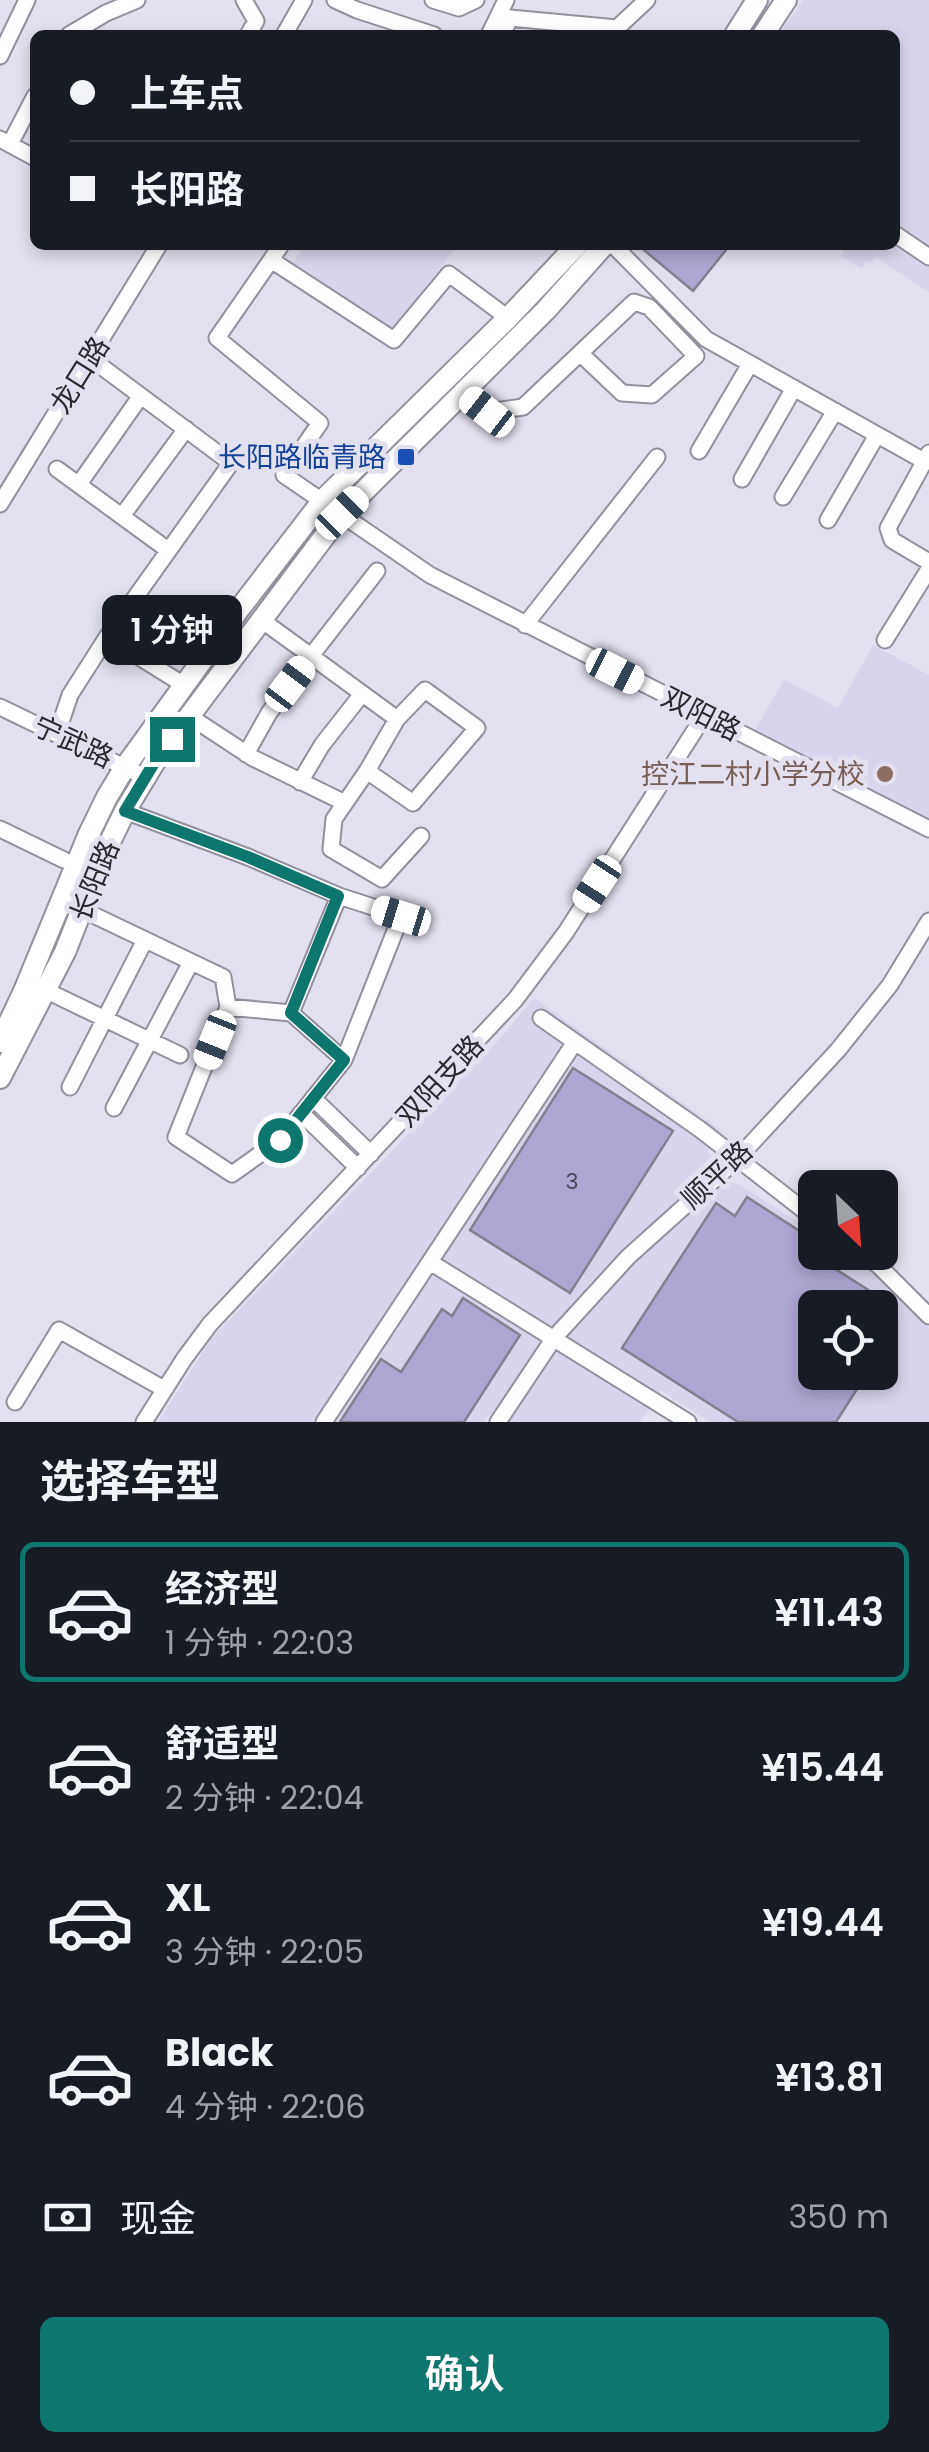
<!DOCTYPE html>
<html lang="zh">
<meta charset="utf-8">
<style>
body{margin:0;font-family:Poppins,"Noto Sans SC",sans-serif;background:#20242c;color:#f1f3f6;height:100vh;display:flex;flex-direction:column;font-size:38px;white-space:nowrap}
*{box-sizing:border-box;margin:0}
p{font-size:32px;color:#9ea1a6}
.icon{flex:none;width:55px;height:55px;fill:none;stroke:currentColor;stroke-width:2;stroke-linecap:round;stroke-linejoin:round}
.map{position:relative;height:1422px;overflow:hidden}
.details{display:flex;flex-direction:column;background:#171b24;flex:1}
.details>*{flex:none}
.banner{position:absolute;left:30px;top:30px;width:870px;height:220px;border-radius:15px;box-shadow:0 5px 15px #0003;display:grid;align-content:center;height:220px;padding:0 40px;background:#171b24}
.needle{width:65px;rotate:155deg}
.fabs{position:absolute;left:798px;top:1170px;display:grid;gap:20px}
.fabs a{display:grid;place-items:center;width:100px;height:100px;border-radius:15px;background:#171b24;box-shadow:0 5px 15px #0003;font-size:50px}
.end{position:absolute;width:45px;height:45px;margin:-22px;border:12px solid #0f766e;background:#fff;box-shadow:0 0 0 5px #fff}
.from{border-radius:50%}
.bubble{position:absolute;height:70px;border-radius:15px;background:#171b24;box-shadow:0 5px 15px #0003;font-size:32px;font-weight:600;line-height:70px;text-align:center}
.car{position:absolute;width:30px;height:60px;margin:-30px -15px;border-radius:12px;box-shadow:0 0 8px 2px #0007;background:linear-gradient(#fff 24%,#345 0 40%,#fff 0 76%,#345 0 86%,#fff 0)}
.banner b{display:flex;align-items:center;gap:35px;height:95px;font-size:38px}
.banner b+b{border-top:2px solid #363941}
.banner i{width:25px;height:25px;background:#f1f3f6}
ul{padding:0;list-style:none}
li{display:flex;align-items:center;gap:30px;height:140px;margin:0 20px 15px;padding:0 20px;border:5px solid transparent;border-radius:15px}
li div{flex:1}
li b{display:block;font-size:38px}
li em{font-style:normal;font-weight:600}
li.current{border-color:#0f766e}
li>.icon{width:90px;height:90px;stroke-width:1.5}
h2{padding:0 40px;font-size:45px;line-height:120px}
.pay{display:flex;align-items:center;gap:25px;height:110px;padding:0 40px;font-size:38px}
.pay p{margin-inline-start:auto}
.button{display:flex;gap:20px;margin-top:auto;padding:20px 40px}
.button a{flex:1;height:115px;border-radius:15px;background:#0f766e;color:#fff;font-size:40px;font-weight:600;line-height:115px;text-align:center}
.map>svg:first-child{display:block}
.built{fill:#d8d4eb;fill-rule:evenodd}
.building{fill:#aea6d2;stroke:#82808d;stroke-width:2.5}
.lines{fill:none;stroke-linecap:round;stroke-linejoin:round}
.minor-casing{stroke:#92909d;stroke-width:19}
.major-casing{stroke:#92909d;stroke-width:24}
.minor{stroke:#fff;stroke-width:15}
.major{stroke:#fff;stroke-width:20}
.route{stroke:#0f766e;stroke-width:12}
.transit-dot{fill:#1a4fb4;stroke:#e3e0ef;stroke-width:4}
.education-dot{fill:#8d6e63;stroke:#e3e0ef;stroke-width:4}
.labels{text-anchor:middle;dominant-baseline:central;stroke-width:10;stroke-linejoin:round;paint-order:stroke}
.number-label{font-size:22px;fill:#4b4857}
.street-label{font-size:28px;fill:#2a292e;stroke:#e3e0ef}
.transit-label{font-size:28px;fill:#164399;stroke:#e3e0ef;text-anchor:end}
.education-label{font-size:28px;fill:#785e54;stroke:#e3e0ef;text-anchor:end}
</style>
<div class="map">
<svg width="929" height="1422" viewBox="0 0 929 1422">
<rect width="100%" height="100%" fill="#e3e0ef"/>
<path class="built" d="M803 0H929V292L876 257 871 263 866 261 862 269 841 256 848 245H895V35H778Z
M305 245H458L392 331 291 265Z
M873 645 929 675V818L755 730 784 680 838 708Z
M534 998 721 1130 707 1151 730 1182 740 1185 815 1233V1252L846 1253 875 1271 921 1318 929 1329V1422H710L661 1391 640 1422H497L488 1416 483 1422H158L212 1338 497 1042ZM815 1308H880V1372H815Z"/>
<path class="building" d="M638 245H730L693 291Z
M573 1068 673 1131 570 1293 470 1230Z
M747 1197 815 1241V1252H828L823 1261 876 1295 869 1308H815V1372H868L836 1422H738L622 1348 716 1203 735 1216Z
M463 1298 520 1335 464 1422H340L381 1359 401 1372 442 1309 452 1316Z"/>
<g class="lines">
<defs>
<path id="minor" d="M244 0 256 21 248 35
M335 0 357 10 434 35
M433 0 459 8 476 0
M69 35 106 13 137 0
M284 35 304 0
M489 35 506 0
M502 35 510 18 617 28 647 0
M0 56 27 0
M0 139 35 158
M10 144 35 96
M895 234 929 257
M281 245 271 260 394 340 449 274 508 318
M613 245 706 339 924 461
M271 260 217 338 320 423 284 475 430 575 929 829
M90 358 231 463 107 637 184 685
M463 393 487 412 523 407 634 302 649 307 696 356 652 395 622 393 580 353
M699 451 750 364
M929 453 888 528 892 540 929 562
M57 469 168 550
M742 479 794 388
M79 484 140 397
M783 497 835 411
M0 504 159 245
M122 516 186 429
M828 520 877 435
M260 619 311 656 377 571
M525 625 657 457
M885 640 929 569
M0 707 145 777
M189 716 253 758 345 803
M57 734 70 695 107 637
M246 754 269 713 311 656 397 719 425 690 477 728 413 803 367 771 397 719
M367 771 334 819 331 849 382 879 421 836
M300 782 322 745 362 694
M0 829 64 860
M83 910 223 977 228 1007 291 1013 339 896 248 857 125 811
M47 991 180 1055
M228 1007 176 1137 232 1174 280 1140 344 1060
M291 1013 344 1060 401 916 339 896
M541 1018 701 1130 815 1219
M70 1087 145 940
M313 1098 371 1154
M114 1108 191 962
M301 1113 358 1168
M861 1252 879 1266 929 1316
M430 1262 688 1422
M15 1402 59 1330 164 1389
M144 1422 184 1359 210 1324 515 1000 566 932 704 716
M324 1422 575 1042
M498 1422 554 1338 628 1257 737 1159 838 1050 890 985 929 921"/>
<path id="major" d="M735 35 757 0
M763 35 786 0
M0 1042 24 991 88 836 107 797 125 767 240 608 323 500 508 318 577 245
M0 1078 65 952 103 856 125 811 154 763 342 513 546 310 604 245"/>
</defs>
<use href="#minor" class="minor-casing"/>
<use href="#major" class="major-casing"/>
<use href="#minor" class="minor"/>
<use href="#major" class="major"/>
</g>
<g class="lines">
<path class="route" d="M172 739 154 763 125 811 248 857 338 896 291 1013 344 1060 280 1140"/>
</g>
<rect class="transit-dot" x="396" y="447" width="20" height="20" rx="5"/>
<circle class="education-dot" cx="885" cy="774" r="10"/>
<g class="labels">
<g class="number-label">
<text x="572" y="1181">3</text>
</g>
<g class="street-label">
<text transform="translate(80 375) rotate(-58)">龙口路</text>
<text transform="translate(701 714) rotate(27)">双阳路</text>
<text transform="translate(73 742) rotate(25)">宁武路</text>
<text transform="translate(95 881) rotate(-68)">长阳路</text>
<text transform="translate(440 1081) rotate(-47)">双阳支路</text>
<text transform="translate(717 1175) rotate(-43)">顺平路</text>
</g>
<g class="transit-label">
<text x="386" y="457">长阳路临青路</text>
</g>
<g class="education-label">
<text x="865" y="774">控江二村小学分校</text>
</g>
</g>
</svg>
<div class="fabs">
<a><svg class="needle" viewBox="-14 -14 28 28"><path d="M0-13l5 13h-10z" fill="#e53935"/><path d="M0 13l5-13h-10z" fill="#9ea1a6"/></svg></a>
<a><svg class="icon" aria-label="locate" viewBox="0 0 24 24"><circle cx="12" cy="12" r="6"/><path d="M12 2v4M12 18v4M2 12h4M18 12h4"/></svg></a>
</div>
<i class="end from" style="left:280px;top:1140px"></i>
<i class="end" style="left:172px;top:739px"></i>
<div class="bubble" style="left:102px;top:595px;width:140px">1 分钟</div>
<i class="car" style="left:487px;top:412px;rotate:308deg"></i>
<i class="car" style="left:342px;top:513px;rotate:45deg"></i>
<i class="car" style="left:615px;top:671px;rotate:117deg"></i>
<i class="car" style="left:290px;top:684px;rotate:37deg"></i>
<i class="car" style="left:597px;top:884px;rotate:213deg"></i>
<i class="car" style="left:401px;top:916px;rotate:287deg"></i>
<i class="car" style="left:215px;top:1040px;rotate:202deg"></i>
<div class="banner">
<b><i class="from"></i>上车点</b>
<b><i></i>长阳路</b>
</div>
</div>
<section class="details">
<h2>选择车型</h2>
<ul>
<li class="current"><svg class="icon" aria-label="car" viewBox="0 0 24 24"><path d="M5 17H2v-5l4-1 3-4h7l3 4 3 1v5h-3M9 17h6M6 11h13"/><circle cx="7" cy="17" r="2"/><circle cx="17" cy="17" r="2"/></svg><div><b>经济型</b><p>1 分钟 · 22:03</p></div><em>¥11.43</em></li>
<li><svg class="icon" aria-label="car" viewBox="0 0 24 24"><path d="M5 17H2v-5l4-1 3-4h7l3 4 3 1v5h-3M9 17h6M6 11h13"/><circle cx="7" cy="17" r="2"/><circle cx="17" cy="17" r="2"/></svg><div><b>舒适型</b><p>2 分钟 · 22:04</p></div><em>¥15.44</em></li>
<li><svg class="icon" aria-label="car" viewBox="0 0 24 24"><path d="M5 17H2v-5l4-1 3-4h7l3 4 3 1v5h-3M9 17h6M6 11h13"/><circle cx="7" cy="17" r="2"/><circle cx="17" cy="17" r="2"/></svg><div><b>XL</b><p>3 分钟 · 22:05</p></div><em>¥19.44</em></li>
<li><svg class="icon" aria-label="car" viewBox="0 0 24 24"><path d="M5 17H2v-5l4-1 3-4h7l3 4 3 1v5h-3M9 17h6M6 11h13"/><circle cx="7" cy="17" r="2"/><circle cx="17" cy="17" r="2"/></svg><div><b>Black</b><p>4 分钟 · 22:06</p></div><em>¥13.81</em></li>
</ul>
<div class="pay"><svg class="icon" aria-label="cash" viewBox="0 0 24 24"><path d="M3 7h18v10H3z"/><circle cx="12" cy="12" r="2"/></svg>现金<p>350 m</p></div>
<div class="button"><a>确认</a></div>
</section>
